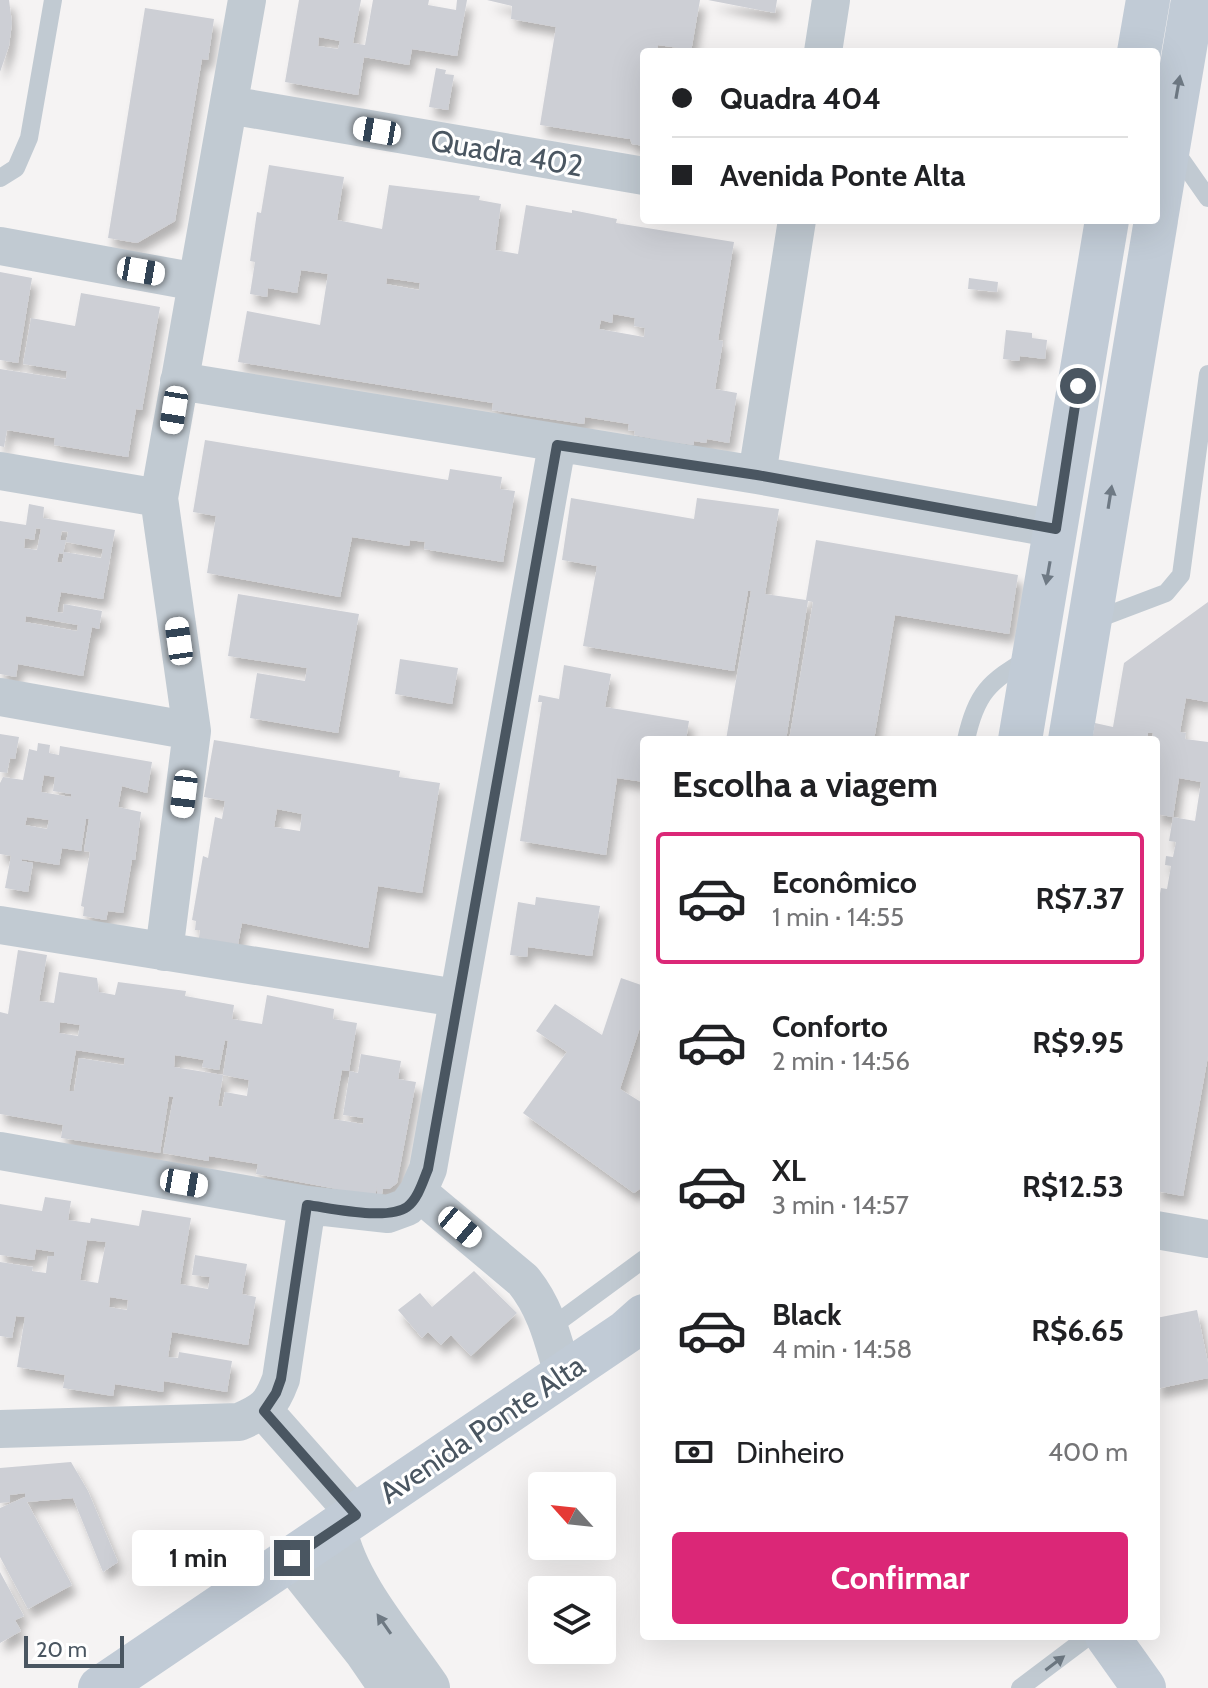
<!DOCTYPE html>
<html lang="pt">
<meta charset="utf-8">
<style>
body{margin:0;font-family:Cabin,sans-serif;background:#f6f6f6;color:#202124;height:100vh;display:flex;flex-direction:column;font-size:30px;white-space:nowrap}
*{box-sizing:border-box;margin:0}
p{font-size:26px;color:#757577}
.icon{flex:none;width:44px;height:44px;fill:none;stroke:currentColor;stroke-width:2;stroke-linecap:round;stroke-linejoin:round}
.map{position:relative;flex:1;overflow:hidden}
.details{position:absolute;left:640px;top:736px;width:520px;height:904px;display:flex;flex-direction:column;background:#fff;border-radius:8px;box-shadow:0 8px 32px #0002}
.details>*{flex:none}
.banner{position:absolute;left:640px;top:48px;width:520px;height:176px;border-radius:8px;box-shadow:0 8px 32px #0002;display:grid;align-content:center;height:176px;padding:0 32px;background:#fff}
.needle{width:52px;rotate:297deg}
.buttons{position:absolute;left:528px;top:1472px;display:grid;gap:16px}
.buttons a{display:grid;place-items:center;width:88px;height:88px;border-radius:8px;background:#fff;box-shadow:0 8px 32px #0002;font-size:40px}
.scale{position:absolute;left:24px;bottom:20px;width:100px;box-sizing:border-box;padding-left:8px;border:4px solid #4a5661;border-top:0;font-size:22px;line-height:28px;white-space:nowrap;color:#4a5661;-webkit-text-stroke:6px #fff;paint-order:stroke}
.end{position:absolute;width:36px;height:36px;margin:-18px;border:10px solid #4a5661;background:#fff;box-shadow:0 0 0 4px #fff}
.from{border-radius:50%}
.bubble{position:absolute;height:56px;border-radius:8px;background:#fff;box-shadow:0 8px 32px #0002;font-size:26px;font-weight:800;line-height:56px;text-align:center}
.car{position:absolute;width:24px;height:48px;margin:-24px -12px;border-radius:10px;box-shadow:0 0 6px 2px #0007;background:linear-gradient(#fff 24%,#345 0 40%,#fff 0 76%,#345 0 86%,#fff 0)}
.banner b{display:flex;align-items:center;gap:28px;height:76px;font-size:30px}
.banner b+b{border-top:2px solid #e0e0e0}
.banner i{width:20px;height:20px;background:#202124}
ul{padding:0;list-style:none}
li{display:flex;align-items:center;gap:24px;height:132px;margin:0 16px 12px;padding:0 16px;border:4px solid transparent;border-radius:8px}
li div{flex:1}
li b{display:block;font-size:30px}
li em{font-style:normal;font-weight:800}
li.selected{border-color:#db2777}
li>.icon{width:72px;height:72px;stroke-width:1.5}
h2{padding:0 32px;font-size:36px;line-height:96px}
.pay{display:flex;align-items:center;gap:20px;height:88px;padding:0 32px;font-size:30px}
.pay p{margin-inline-start:auto}
.action{display:flex;gap:16px;margin-top:auto;padding:16px 32px}
.action a{flex:1;height:92px;border-radius:8px;background:#db2777;color:#fff;font-size:32px;font-weight:800;line-height:92px;text-align:center}
.map>svg:first-child{display:block}
.building{fill:#cdcfd5;fill-rule:evenodd;filter:url(#shadow)}
.lines{fill:none;stroke-linecap:round;stroke-linejoin:round}
.service{stroke:#c1cad2;stroke-width:18}
.minor{stroke:#c1cad2;stroke-width:38}
.tertiary{stroke:#c1cad2;stroke-width:44}
.secondary{stroke:#c1cbd6;stroke-width:44}
.oneway{fill:#6e7984}
.oneway2{fill:#6e7983}
.route{stroke:#4a5661;stroke-width:10}
.labels{text-anchor:middle;dominant-baseline:central;stroke-width:6;stroke-linejoin:round;paint-order:stroke}
.street-label{font-size:30px;fill:#4a5661;stroke:#fff}
</style>
<div class="map">
<svg width="1208" height="1688" viewBox="0 0 1208 1688">
<defs>
<filter id="shadow"><feDropShadow dx="5" dy="9" stdDeviation="4" flood-color="#0004"/></filter>
</defs>
<rect width="100%" height="100%" fill="#f5f3f3"/>
<path class="building" d="M0 0H9L12 23 9 46 0 72Z
M299 0H361L353 43 365 45 373 0H429L428 5 456 10 457 0H467L457 56 412 49 409 65 364 57 358 95 285 82ZM319 37 340 41 338 49 318 46Z
M487 0H700L691 52H679V48L658 45 657 52H644V146L632 144 630 139 540 125 556 27 511 19 512 6Z
M708 0H777L775 13Z
M145 8 214 19 208 60 202 59 175 221 137 243 108 238Z
M436 68 446 70 445 74 454 75 448 110 429 107Z
M269 165 344 177 337 220 382 229 389 185 480 196 479 200 501 204 495 250 518 254 526 205 572 213V210L617 219 616 223 734 242 718 340 723 341 715 389 737 393 729 443 707 439 706 443 694 441V445L666 441 634 435 635 431 628 430 629 424 585 417 584 424 536 417 492 410 493 403 238 362 247 311 320 325 328 274 301 270 297 293 268 288 267 297 250 294 255 262 250 261 257 212 261 213ZM387 278 420 283 419 290 386 284ZM613 314 635 318 634 326 645 328 644 337 599 329 601 320 612 323Z
M0 272 32 278 18 363 0 360Z
M969 278 998 282 997 292 968 289Z
M81 293 160 307 142 410 136 409 128 457 54 445 55 438 7 430 4 447 0 446V369L66 379 67 371 23 364 31 318 75 326Z
M1006 330 1032 333V338L1047 340 1045 359 1020 356 1019 361 1003 359Z
M205 440 448 480 450 469 502 477 500 489 515 491 503 562 424 549 425 542 410 540 409 546 352 537 340 597 207 573 216 516 193 512Z
M571 498 694 519 697 498 779 509 765 594 806 600 816 540 1018 575 1009 634 895 615 874 740H789L813 602 808 601 786 740H726L751 591H748L734 671 583 646 597 566 562 560Z
M29 504 44 507 43 518 115 530 103 599 61 592 57 612 63 613 64 604 102 611 99 629 92 627 83 676 18 664 16 677 0 674V521L26 525ZM36 528 41 529 37 550 24 548 25 538 34 540ZM62 531 68 532 66 542 103 549 101 558 64 552 62 563 57 562 59 553 63 554 66 540H60ZM26 616 78 625 77 631 25 622Z
M238 594 359 614 338 733 250 718 257 673 305 681 307 668 228 656Z
M1208 602V702L1186 698 1180 732 1186 733 1185 739 1208 742V1056L1183 1196 1156 1191V916L1161 888 1167 889 1171 866 1165 865 1166 856 1173 857 1176 842 1169 841 1173 817 1195 821 1201 782 1179 778 1173 817 1156 814V740H1152L1153 733H1148L1147 740H1092L1095 723 1113 727 1124 663Z
M400 659 458 668 452 704 395 694Z
M564 665 611 674 605 707 689 721 686 740H644V782L617 778 606 855 520 841 542 702H538L539 695 559 699Z
M0 734 19 737 15 759 10 758 7 773 0 772Z
M214 740 400 771 399 777 440 783 422 893 378 886 368 948 242 923 238 944 199 938 200 930H195L196 921 192 920 203 856 208 858 215 817 222 819 225 801 204 797ZM277 809 302 814 300 831 274 827Z
M38 743 50 745 49 753 59 755 60 746 152 762 147 793 122 786 118 807 141 812 135 860H132L123 913 108 911 106 920 83 916 84 907 81 906 90 852 84 851 89 819H86L81 851 62 848 59 865 22 859V861L33 863 28 892 5 888 11 856 0 854V783L3 777 23 780 29 749 37 751ZM44 775 55 777 53 791 71 794V797L41 792ZM27 817 49 820 47 829 25 825Z
M536 897 600 906 592 956 528 947 527 957 510 955 518 902 535 905Z
M18 950 47 955 39 1001 54 1003 59 972 97 978 99 992 115 995 118 982 186 991 185 996 234 1005 232 1019 262 1024 267 995 334 1009 333 1019 357 1023 349 1071 342 1070 333 1119 363 1124 364 1118 343 1115 350 1071 358 1073 361 1054 401 1061 398 1079 416 1082 397 1183 389 1189H383L382 1194 377 1195V1187L375 1196 256 1174 258 1164 209 1156V1161L163 1153 173 1099V1097L169 1096 160 1153 61 1138 63 1125 0 1114V1012L8 1014ZM60 1022 80 1025 78 1036 59 1033ZM225 1040 228 1041 223 1075 249 1080 247 1096 225 1092 222 1107 218 1106 223 1075 174 1067 175 1055 204 1060 202 1067 219 1070ZM76 1050 125 1058 124 1065 79 1058 74 1091H69Z
M621 978 644 986V1015L620 1089 644 1104V1186L634 1193 523 1113 567 1052 536 1031 555 1004 602 1035Z
M45 1197 71 1201 68 1220 90 1223 91 1218 139 1226 142 1210 191 1218 180 1284 208 1289 210 1277 192 1275 195 1255 247 1264 242 1294 256 1297 248 1345 172 1332 168 1357 178 1358 179 1352 232 1361 227 1392 164 1381 163 1392 115 1384 113 1396 63 1388 65 1375 17 1367 25 1317 16 1316 12 1338 0 1336V1262L33 1267 32 1271 46 1273 48 1256H54V1252L36 1249 34 1260 0 1255V1204L42 1211ZM87 1240 106 1242 98 1283 80 1280ZM110 1297 128 1300 127 1310 109 1307Z
M474 1271 517 1313 471 1356 451 1335 441 1345 428 1332 422 1338 398 1310 420 1293 432 1307Z
M1197 1310 1208 1363V1378L1156 1389V1318Z
M71 1462 88 1491 118 1562 103 1572 73 1498 27 1502 72 1585 28 1609 0 1557V1508L25 1497V1493L10 1495V1502L0 1503V1468Z
M0 1572 24 1616 15 1620 21 1631 0 1643Z"/>
<g class="lines">
<path class="service" d="M1173 148 1208 198
M0 178 16 168 29 138 53 0
M1092 621 1166 593 1181 575 1208 374
M966 740C976 693 989 682 1029 658
M550 1328 644 1259
M1020 1688 1089 1636"/>
<path class="minor" d="M823 52 831 0
M229 105 644 176
M0 246 197 282
M179 381 757 475 1056 529
M0 471 159 498
M757 475 797 220
M0 697 192 731
M0 925 457 998
M164 952 192 731 159 498 247 0
M0 1151 307 1205 388 1214 407 1207 418 1192 428 1169 557 445
M418 1192 523 1280C546 1308 553 1340 563 1374
M1156 1230 1208 1239
M264 1411 356 1515
M0 1429 239 1422C265 1411 271 1406 281 1379L307 1205"/>
<path class="tertiary" d="M335 1529C346 1585 396 1641 428 1688
M292 1558 366 1651 390 1686"/>
<path class="secondary" d="M1139 52 1148 0
M1156 219 1193 0
M1020 740 1107 220
M1070 740 1156 220
M1107 1636 1144 1688
M100 1688 626 1332 644 1316"/>
</g>
<defs><path id="oneway-solid" d="M-6-.8H1V-3.2L6.5 0L1 3.2V.8H-6Z" transform="scale(2)"/></defs>
<g class="oneway">
<use href="#oneway-solid" transform="translate(1178 87) rotate(-80)"/>
<use href="#oneway-solid" transform="translate(1110 497) rotate(-81)"/>
<use href="#oneway-solid" transform="translate(1048 573) rotate(100)"/>
</g>
<g class="oneway2">
<use href="#oneway-solid" transform="translate(384 1624) rotate(-125)"/>
<use href="#oneway-solid" transform="translate(1055 1663) rotate(-37)"/>
</g>
<g class="lines">
<path class="route" d="M292 1558 356 1515 264 1411 276 1393 281 1379 307 1205C331 1208 387 1221 407 1207 418 1199 423 1181 428 1169L557 445 757 475 1056 529 1078 386"/>
</g>
<g class="labels">
<g class="street-label">
<text transform="translate(507 153) rotate(10)">Quadra 402</text>
<text transform="translate(482 1429) rotate(-34)">Avenida Ponte Alta</text>
</g>
</g>
</svg>
<div class="buttons">
<a><svg class="needle" viewBox="-14 -14 28 28"><path d="M0-13l5 13h-10z" fill="#e53935"/><path d="M0 13l5-13h-10z" fill="#757577"/></svg></a>
<a><svg class="icon" aria-label="layers" viewBox="0 0 24 24"><path d="M12 4l9 5-9 5-9-5zM3 14l9 5 9-5"/></svg></a>
</div>
<div class="scale">20 m</div>
<i class="end from" style="left:1078px;top:386px"></i>
<i class="end" style="left:292px;top:1558px"></i>
<div class="bubble" style="left:132px;top:1530px;width:132px">1 min</div>
<i class="car" style="left:377px;top:131px;rotate:280deg"></i>
<i class="car" style="left:141px;top:271px;rotate:100deg"></i>
<i class="car" style="left:174px;top:410px;rotate:189deg"></i>
<i class="car" style="left:179px;top:641px;rotate:352deg"></i>
<i class="car" style="left:184px;top:794px;rotate:187deg"></i>
<i class="car" style="left:184px;top:1183px;rotate:100deg"></i>
<i class="car" style="left:460px;top:1227px;rotate:130deg"></i>
<div class="banner">
<b><i class="from"></i>Quadra 404</b>
<b><i></i>Avenida Ponte Alta</b>
</div>
<section class="details">
<h2>Escolha a viagem</h2>
<ul>
<li class="selected"><svg class="icon" aria-label="car" viewBox="0 0 24 24"><path d="M5 17H2v-5l4-1 3-4h7l3 4 3 1v5h-3M9 17h6M6 11h13"/><circle cx="7" cy="17" r="2"/><circle cx="17" cy="17" r="2"/></svg><div><b>Econômico</b><p>1 min · 14:55</p></div><em>R$7.37</em></li>
<li><svg class="icon" aria-label="car" viewBox="0 0 24 24"><path d="M5 17H2v-5l4-1 3-4h7l3 4 3 1v5h-3M9 17h6M6 11h13"/><circle cx="7" cy="17" r="2"/><circle cx="17" cy="17" r="2"/></svg><div><b>Conforto</b><p>2 min · 14:56</p></div><em>R$9.95</em></li>
<li><svg class="icon" aria-label="car" viewBox="0 0 24 24"><path d="M5 17H2v-5l4-1 3-4h7l3 4 3 1v5h-3M9 17h6M6 11h13"/><circle cx="7" cy="17" r="2"/><circle cx="17" cy="17" r="2"/></svg><div><b>XL</b><p>3 min · 14:57</p></div><em>R$12.53</em></li>
<li><svg class="icon" aria-label="car" viewBox="0 0 24 24"><path d="M5 17H2v-5l4-1 3-4h7l3 4 3 1v5h-3M9 17h6M6 11h13"/><circle cx="7" cy="17" r="2"/><circle cx="17" cy="17" r="2"/></svg><div><b>Black</b><p>4 min · 14:58</p></div><em>R$6.65</em></li>
</ul>
<div class="pay"><svg class="icon" aria-label="cash" viewBox="0 0 24 24"><path d="M3 7h18v10H3z"/><circle cx="12" cy="12" r="2"/></svg>Dinheiro<p>400 m</p></div>
<div class="action"><a>Confirmar</a></div>
</section>
</div>
